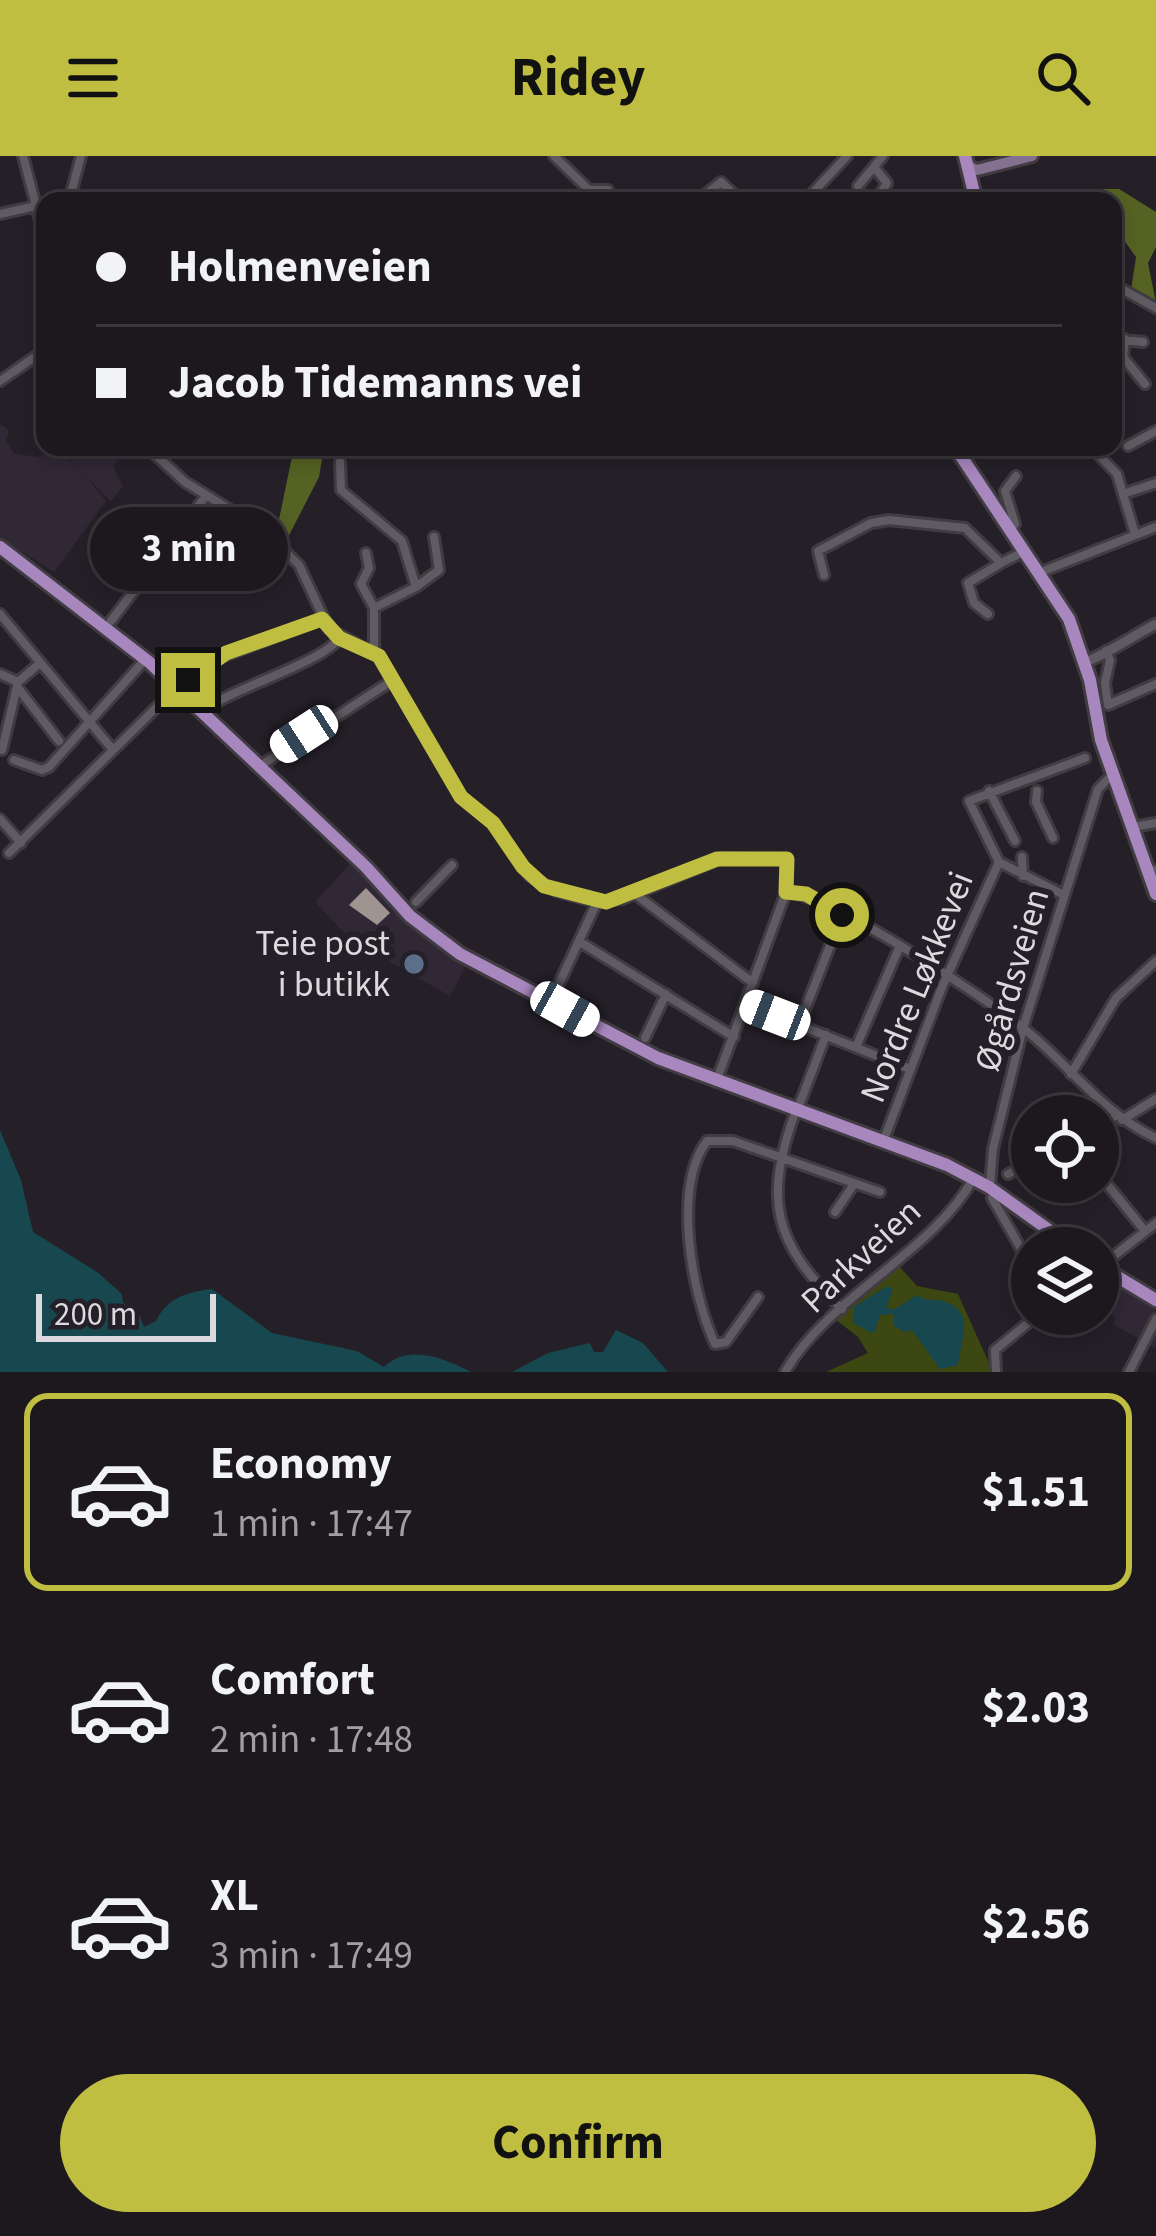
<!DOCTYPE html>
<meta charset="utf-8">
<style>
body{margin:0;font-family:"Source Sans 3",sans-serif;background:#29252b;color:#f1f3f6;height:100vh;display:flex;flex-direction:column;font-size:45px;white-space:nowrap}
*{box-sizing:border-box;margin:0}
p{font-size:39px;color:#a0a0a4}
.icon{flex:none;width:66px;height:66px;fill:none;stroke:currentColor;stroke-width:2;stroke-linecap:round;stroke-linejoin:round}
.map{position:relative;height:1216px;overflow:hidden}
.details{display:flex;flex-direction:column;background:#1c181e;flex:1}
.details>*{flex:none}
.banner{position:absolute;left:36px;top:36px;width:1086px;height:264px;border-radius:24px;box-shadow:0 6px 18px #0003,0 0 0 3px #3a373c;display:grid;align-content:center;height:264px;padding:0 60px;background:#1c181e}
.fabs{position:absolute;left:1011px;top:939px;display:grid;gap:24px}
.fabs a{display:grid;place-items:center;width:108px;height:108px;border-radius:50%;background:#1c181e;box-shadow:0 6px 18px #0003,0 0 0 3px #3a373c;font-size:60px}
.scale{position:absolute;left:36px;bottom:30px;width:180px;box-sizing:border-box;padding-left:12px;border:6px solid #dddadf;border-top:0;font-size:33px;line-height:42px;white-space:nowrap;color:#dddadf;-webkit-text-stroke:9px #252028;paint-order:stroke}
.end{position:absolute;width:54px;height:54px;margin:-27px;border:15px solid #bfbe41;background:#111;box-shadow:0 0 0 6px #111}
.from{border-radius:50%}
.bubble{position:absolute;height:84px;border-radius:42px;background:#1c181e;box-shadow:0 6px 18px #0003,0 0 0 3px #3a373c;font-size:39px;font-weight:700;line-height:84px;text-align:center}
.car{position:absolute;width:36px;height:72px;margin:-36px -18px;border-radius:15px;box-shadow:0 0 9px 3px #0007;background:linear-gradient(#fff 24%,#345 0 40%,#fff 0 76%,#345 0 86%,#fff 0)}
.banner b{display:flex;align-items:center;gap:42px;height:114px;font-size:45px}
.banner b+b{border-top:3px solid #3a373c}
.banner i{width:30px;height:30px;background:#f1f3f6}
ul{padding:21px 0 0;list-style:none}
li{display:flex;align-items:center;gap:36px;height:198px;margin:0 24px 18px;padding:0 36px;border:6px solid transparent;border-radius:24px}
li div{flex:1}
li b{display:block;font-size:45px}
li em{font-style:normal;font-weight:700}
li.active{border-color:#bfbe41}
li>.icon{width:108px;height:108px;stroke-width:1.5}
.action{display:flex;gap:24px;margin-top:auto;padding:24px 60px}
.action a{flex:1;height:138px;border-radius:72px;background:#bfbe41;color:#111;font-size:48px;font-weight:700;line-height:138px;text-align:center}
header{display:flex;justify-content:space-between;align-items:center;height:156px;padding:0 60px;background:#bfbe41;color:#111;font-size:54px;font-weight:700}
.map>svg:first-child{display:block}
.built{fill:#302835}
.green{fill:#3c4711}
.forest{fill:#556223}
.water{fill:#17474f}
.building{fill:#a09490}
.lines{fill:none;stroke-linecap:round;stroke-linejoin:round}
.minor-casing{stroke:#403c42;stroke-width:14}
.tertiary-casing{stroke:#403c42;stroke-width:15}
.secondary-casing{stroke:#403c42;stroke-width:16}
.primary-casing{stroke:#403c42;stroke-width:18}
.minor{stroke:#605a63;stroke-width:8}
.tertiary{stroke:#605a63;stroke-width:9}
.secondary{stroke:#847091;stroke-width:10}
.primary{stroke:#a887bf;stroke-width:12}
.route{stroke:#bfbe41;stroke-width:15}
.service-dot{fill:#5c6f8a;stroke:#252028;stroke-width:4.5}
.labels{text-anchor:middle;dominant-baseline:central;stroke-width:12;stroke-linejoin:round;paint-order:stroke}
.poi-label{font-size:36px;fill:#dddadf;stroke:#252028;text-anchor:end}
.street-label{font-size:36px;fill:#dddadf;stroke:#252028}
</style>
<header><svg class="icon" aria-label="menu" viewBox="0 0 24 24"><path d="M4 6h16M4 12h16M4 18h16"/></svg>Ridey<svg class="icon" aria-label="search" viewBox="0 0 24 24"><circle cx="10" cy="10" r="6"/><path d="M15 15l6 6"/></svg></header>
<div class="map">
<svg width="1156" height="1216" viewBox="0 0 1156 1216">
<rect width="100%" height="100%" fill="#252028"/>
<path class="built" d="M0 268 9 274 6 286 15 298 40 301 58 291 79 313 61 291H130L113 310 123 330 111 345 83 317 106 345 54 416 0 382Z
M352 706 388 743 468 806 450 840 350 783 315 746Z
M1098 1114 1156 1149V1193L1113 1168 1116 1162 1098 1149Z"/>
<path class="green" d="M896 1107 917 1130 958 1138 993 1216H826L868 1197 858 1181 835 1163Z"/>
<path class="forest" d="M1104 33H1119L1156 56V91L1148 107 1156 147 1131 134 1136 101 1113 69V45H1085Z
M294 291H324L319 321 285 387 276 378Z"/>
<path class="water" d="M0 974 21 1024 33 1076 97 1116 122 1138 123 1147 138 1156 144 1171 156 1165C167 1142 187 1136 212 1133L272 1177 357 1195 384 1211C409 1187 445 1203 471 1216H0Z
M887 1130 893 1133 886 1152 895 1153 917 1139C929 1148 933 1141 946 1146 976 1157 960 1186 958 1209L940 1213 912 1174 904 1176 893 1169 894 1158 880 1159 874 1178 853 1167 854 1151Z
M616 1174 643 1187 668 1216H512L548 1197 590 1187 594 1196H603Z"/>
<path class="building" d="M366 732 390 757 377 769 349 749Z"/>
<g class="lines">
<defs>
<path id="minor" d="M23 0 45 84
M554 0 589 34H608
M874 11 887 27 876 45
M858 30 883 0
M69 45 81 0
M705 45 706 38 721 26 741 45
M805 45 847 0
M0 58 36 50
M1113 128 1156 152
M1113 183 1143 186
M1125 183 1123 201 1145 228
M0 225 45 194
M1128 290 1156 275
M147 291 185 326 263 374 299 409 329 473 378 500 461 641 493 667 530 720 556 735 597 746
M1091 291 1117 318 1135 378
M340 306 341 334 402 385 416 431 374 452V496
M1123 338 1156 327
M1015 368 1005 335 1016 320
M236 384 272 398 282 392
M366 397 369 412 361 428 374 452
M1046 414 1156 371
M824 419 818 395 871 367 889 364 965 372 1001 407 1025 395
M416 431 439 414 434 381
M0 458 113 594
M988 458 974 447 968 427 1001 407
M111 465 205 341
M1106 495 1110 504 1105 527 1108 549 1156 528
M0 518 18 526 40 507
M18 532 59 585
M217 546C245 529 327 503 339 482
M2 594 18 526
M14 604 42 614 49 611 142 507
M260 610 393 524
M989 635 1015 685
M1037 635 1036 646 1053 682
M0 663 21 687
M1139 670 1156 667
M9 697 172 536 211 505 322 463
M1022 701 1023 720
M1154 714 1156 715
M787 736C832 740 988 843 1028 876 1072 912 1102 957 1156 982
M635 738 753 827
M1064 739 999 706 969 645 1085 602
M416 746 452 709
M580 786 734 881
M551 845 597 746 622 743 722 702 787 703 786 736 716 926
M746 848 910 913
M799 869 842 759
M645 882 666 838
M856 891 899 792
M1071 918 1116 842 1156 805
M800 947 826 879
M796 954C763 1045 773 1086 842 1153
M1122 964 1156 943
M1098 972 1115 960
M886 978 942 831 999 706
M1098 1017 1145 1075
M1008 1018 1032 1006
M990 1030 993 993 1023 872 1098 633 1112 619
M992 1042 1032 1112
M835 1056 854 1028
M1101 1110 1156 1067
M758 1141 726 1186 715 1188C692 1139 672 1031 707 985H733L880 1036
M785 1216C827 1142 933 1096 973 1023
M996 1216 995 1194 1039 1158
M1129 1216 1156 1163"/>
<path id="tertiary" d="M1083 506C1097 504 1138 477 1156 468"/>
<path id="secondary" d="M970 11 977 14 1032 0"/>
<path id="primary" d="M965 0 976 45
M955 291 1069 463 1090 524 1101 584 1156 738
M0 391 149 506 366 711 410 760 460 798 658 902 947 1009 989 1031 1074 1092
M1098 1109 1156 1144"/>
</defs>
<use href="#minor" class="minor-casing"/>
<use href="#tertiary" class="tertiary-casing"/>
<use href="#secondary" class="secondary-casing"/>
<use href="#primary" class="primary-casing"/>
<use href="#minor" class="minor"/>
<use href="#tertiary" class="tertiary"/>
<use href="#secondary" class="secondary"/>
<use href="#primary" class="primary"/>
</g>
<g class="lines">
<path class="route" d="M188 524 226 497 322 463 339 482 379 500 461 641 493 667 523 711 544 730 606 746 717 703H787L786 736 806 738 842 759"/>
</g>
<circle class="service-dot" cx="414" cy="808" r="12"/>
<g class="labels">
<g class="poi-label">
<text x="390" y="787">Teie post<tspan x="390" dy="41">i butikk</tspan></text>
</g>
<g class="street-label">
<text transform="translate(1012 824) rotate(-74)">Øgårdsveien</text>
<text transform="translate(917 831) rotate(-68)">Nordre Løkkevei</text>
<text transform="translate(861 1100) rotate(-43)">Parkveien</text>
</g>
</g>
</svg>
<div class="fabs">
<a><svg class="icon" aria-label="locate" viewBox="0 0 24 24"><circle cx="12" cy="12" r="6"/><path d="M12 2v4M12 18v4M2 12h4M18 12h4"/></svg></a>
<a><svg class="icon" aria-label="layers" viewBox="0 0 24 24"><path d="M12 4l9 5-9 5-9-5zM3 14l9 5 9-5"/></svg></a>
</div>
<div class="scale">200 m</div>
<i class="end from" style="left:842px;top:759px"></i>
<i class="end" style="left:188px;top:524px"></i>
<div class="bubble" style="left:90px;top:351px;width:198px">3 min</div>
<i class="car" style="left:304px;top:578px;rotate:237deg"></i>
<i class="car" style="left:565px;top:853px;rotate:119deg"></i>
<i class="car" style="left:775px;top:859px;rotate:291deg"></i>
<div class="banner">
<b><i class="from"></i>Holmenveien</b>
<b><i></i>Jacob Tidemanns vei</b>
</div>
</div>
<section class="details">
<ul>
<li class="active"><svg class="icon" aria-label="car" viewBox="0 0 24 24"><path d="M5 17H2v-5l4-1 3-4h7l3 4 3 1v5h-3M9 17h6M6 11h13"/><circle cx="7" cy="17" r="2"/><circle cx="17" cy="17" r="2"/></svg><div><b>Economy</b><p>1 min · 17:47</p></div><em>$1.51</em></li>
<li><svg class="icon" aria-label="car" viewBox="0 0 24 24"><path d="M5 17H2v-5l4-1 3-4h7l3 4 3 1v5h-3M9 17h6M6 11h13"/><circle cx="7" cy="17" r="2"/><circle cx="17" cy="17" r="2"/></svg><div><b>Comfort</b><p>2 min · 17:48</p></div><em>$2.03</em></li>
<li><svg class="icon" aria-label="car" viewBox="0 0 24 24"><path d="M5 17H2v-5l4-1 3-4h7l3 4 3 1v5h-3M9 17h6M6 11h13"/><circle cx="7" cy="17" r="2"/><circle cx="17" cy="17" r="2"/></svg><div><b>XL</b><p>3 min · 17:49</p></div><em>$2.56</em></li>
</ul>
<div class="action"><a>Confirm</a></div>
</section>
